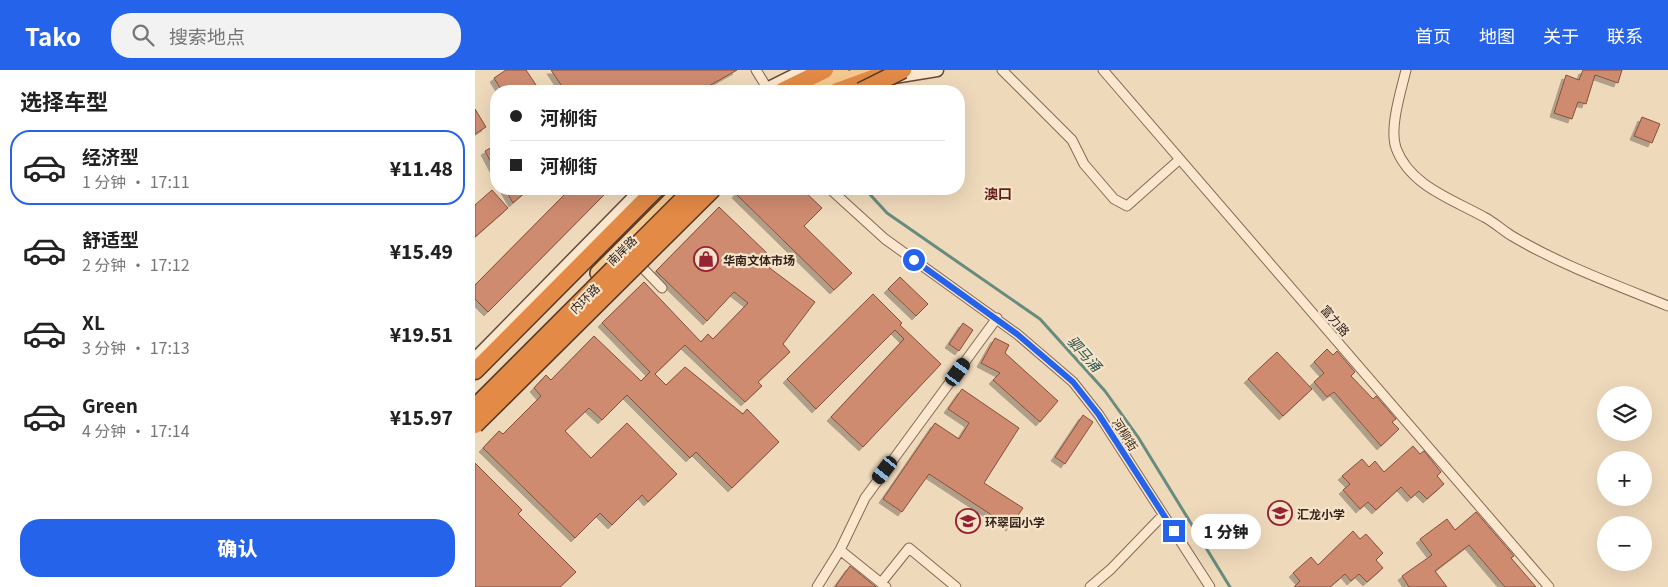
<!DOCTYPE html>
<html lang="zh">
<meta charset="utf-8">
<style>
body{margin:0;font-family:Georgia,"Noto Sans SC",serif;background:#f2f2f2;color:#222;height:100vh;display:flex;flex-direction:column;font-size:19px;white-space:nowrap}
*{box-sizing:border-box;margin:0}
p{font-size:16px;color:#767676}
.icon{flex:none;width:28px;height:28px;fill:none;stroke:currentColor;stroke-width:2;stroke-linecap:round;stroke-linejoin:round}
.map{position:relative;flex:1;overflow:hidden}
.side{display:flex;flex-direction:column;background:#fff;width:475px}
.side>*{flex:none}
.banner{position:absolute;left:15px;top:15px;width:475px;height:110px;border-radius:20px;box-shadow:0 5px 20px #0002;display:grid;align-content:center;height:110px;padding:0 20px;background:#fff}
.fabs{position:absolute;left:1122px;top:316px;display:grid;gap:10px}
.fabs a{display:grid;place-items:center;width:55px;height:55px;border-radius:50%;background:#fff;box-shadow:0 5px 20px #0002;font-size:25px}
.end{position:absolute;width:22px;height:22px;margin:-11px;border:6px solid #2563eb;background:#fff;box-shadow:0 0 0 2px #fff}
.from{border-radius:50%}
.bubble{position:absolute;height:35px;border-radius:18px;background:#fff;box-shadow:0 5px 20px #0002;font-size:16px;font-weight:800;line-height:35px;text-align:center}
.car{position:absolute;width:15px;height:30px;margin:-15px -8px;border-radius:6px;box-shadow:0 0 4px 1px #0007;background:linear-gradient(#222 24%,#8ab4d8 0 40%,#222 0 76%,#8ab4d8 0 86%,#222 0)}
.banner b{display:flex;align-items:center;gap:18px;height:48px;font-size:19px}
.banner b+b{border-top:1px solid #e0e0e0}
.banner i{width:12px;height:12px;background:#222}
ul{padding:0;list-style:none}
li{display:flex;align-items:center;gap:15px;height:75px;margin:0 10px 8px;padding:0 10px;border:2px solid transparent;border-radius:20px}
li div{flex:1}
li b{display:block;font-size:19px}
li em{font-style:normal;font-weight:800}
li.active{border-color:#2563eb}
li>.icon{width:45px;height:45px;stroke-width:1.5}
h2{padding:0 20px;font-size:22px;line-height:60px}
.cta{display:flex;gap:10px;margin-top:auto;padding:10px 20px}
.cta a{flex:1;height:58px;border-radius:20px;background:#2563eb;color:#fff;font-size:20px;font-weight:800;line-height:58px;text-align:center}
header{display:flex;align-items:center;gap:30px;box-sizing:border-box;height:70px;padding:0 25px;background:#2563eb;color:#fff}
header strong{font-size:24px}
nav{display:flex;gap:28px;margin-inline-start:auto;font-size:18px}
.search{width:350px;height:45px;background:#f2f2f2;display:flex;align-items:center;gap:12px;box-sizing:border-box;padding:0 18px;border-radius:20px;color:#767676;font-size:19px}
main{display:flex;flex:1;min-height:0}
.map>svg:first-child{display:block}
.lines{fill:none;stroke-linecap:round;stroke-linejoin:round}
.stream{stroke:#678c7e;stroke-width:3}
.building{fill:#ce8b6f;stroke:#864e3a;filter:url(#shadow)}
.street-casing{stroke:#866854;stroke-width:11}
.secondary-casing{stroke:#674a38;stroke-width:15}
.primary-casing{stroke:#533829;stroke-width:18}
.highway-casing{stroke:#533829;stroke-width:19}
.street{stroke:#fae7ce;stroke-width:9}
.secondary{stroke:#fae7ce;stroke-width:12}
.primary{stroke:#f5c88f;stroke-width:15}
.highway{stroke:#e38a46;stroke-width:16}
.highway-bridge-casing{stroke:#533829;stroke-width:19;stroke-linecap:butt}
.highway-bridge{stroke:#e38a46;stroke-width:16}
.route{stroke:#2563eb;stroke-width:6}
.labels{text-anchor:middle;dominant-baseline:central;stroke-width:4.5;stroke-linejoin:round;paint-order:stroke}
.street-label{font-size:12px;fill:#34231a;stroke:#f6e4ca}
.poi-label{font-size:12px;font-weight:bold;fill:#34231a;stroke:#f6e4ca;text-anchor:start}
.neighbourhood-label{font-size:14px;font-weight:bold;fill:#621e18;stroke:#f6e4ca}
.water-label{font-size:14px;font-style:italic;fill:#29554c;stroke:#f6e4ca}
</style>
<header>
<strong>Tako</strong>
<div class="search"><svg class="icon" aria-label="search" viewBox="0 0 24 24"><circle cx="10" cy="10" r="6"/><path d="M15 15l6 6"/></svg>搜索地点</div>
<nav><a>首页</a><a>地图</a><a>关于</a><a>联系</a></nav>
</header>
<main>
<section class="side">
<h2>选择车型</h2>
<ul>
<li class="active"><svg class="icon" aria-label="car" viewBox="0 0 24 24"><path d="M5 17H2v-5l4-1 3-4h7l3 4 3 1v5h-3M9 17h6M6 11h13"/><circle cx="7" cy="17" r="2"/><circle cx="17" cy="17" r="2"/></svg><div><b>经济型</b><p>1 分钟 · 17:11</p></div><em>¥11.48</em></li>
<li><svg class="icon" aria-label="car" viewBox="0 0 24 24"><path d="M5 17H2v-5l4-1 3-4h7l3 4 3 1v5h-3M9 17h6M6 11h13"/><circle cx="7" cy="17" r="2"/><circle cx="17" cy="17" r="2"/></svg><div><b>舒适型</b><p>2 分钟 · 17:12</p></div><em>¥15.49</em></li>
<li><svg class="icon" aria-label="car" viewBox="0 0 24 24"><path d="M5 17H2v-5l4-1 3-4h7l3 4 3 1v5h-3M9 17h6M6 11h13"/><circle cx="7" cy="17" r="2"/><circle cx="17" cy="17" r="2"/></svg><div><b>XL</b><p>3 分钟 · 17:13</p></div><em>¥19.51</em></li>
<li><svg class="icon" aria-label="car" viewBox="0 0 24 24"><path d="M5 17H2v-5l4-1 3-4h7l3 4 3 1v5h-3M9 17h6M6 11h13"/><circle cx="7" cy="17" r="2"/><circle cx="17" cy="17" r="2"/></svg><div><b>Green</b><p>4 分钟 · 17:14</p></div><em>¥15.97</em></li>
</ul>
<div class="cta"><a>确认</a></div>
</section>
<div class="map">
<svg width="1193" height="517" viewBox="0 0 1193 517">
<defs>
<filter id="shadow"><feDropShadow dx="-4" dy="4" stdDeviation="0" flood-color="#0004"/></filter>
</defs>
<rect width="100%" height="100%" fill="#efd9bb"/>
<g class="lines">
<path class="stream" d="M390 119 412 143 565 249 630 321 663 367 755 517"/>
</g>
<path class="building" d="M31 0H51L65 21H27L19 8Z
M76 0H262L225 21H90Z
M1108 0H1147L1143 13 1120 5 1111 34 1103 32 1097 49 1079 43 1091 5 1104 10Z
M0 39 11 57 0 64Z
M1167 47 1185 54 1177 73 1159 66Z
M21 75V102L10 81Z
M30 119H54L38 133Z
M95 119H125L130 124 13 242 0 229V215Z
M265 119H327L347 138 329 156 377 203 359 220 261 124Z
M17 120 33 138 0 167V135Z
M244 137 295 186 288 193 340 232 308 274 315 282 283 312 287 316 270 332 210 275 180 304 191 315 210 297 268 344 272 339 304 372 257 418 221 382 215 388 152 325 127 350 114 338 90 361 116 388 152 353 202 404 173 432 167 425 137 455 125 443 100 468 8 378 24 361 28 364 66 326 59 318 71 305 76 310 119 266 166 311 175 302 127 253 169 212 226 272 233 264 238 269 273 233 259 222 232 251 181 201Z
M425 207 453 234 441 246 413 219Z
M398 224 427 253 425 255 466 294 388 377 356 347 429 269 420 260 341 339 312 309Z
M488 253 498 260 484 281 474 274Z
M520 268 534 275 530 283 583 331 565 352 518 310 525 303 506 293Z
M852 279 858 285 862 281 880 302 876 306 898 329 901 326 921 349 917 352 924 359 906 376 859 322 852 327 839 312 849 303 839 292Z
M802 282 837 319 808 346 773 309Z
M487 319 544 358 509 413 548 438 535 457 454 404 427 442 408 429 460 353 484 369 494 353 473 339Z
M608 345 618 352 590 394 580 387Z
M938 376 945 384 949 381 966 402 962 406 969 414 952 429 944 421 936 428 926 417 901 440 893 432 885 439 868 420 875 414 867 406 887 389 894 397 900 391 909 402Z
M0 393 47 440 43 444 101 502 85 517H0Z
M1001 442 1039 486 1036 488 1061 517H1030L994 475 960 501 972 517H934L927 506 957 485 945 469 972 449 980 460Z
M878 461 885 469 891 464 908 483 901 490 908 498 892 512 884 504 876 511 870 504 855 517H819L825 511 818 503 836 487 843 495Z
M375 496 379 499 401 517H360Z"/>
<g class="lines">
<defs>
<path id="street" d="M281 0 294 21
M527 0 597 70 609 94 639 129 652 136 705 89
M628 0 1074 517
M931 0C926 21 914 58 921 78 935 116 977 129 1009 147 1019 152 1027 160 1037 166 1086 195 1141 215 1193 236
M355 119 410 169 542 264 598 312 624 345 735 517
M161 191 187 218
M365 480 411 517
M406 513 434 478 481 517
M342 517 365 480 390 428 522 248
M615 517 636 499 688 445"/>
<path id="secondary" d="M419 7 462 0
M288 21 330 0
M0 289 167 119"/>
<path id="primary" d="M340 11 366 0
M344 21 396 0
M123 203 207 119"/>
<path id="highway" d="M307 21 350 0
M362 21 409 4
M0 301 181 119"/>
</defs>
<use href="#street" class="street-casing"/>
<use href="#secondary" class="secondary-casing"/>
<use href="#primary" class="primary-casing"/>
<use href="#highway" class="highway-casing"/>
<use href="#street" class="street"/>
<use href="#secondary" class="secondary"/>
<use href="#primary" class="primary"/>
<use href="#highway" class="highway"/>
<defs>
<path id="highway-bridge" d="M386 21 428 0
M0 337 218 119
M0 355 238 119"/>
</defs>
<use href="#highway-bridge" class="highway-bridge-casing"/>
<use href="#highway-bridge" class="highway-bridge"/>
</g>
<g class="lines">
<path class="route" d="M439 190 542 264 598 312 624 345 699 461"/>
</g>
<defs>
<symbol id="shop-ring" viewBox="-11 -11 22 22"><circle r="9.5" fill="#f6e4ca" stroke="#972332" stroke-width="1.5"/><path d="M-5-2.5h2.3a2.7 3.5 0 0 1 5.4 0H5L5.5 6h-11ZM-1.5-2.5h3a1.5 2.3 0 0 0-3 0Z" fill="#972332"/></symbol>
<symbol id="school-ring" viewBox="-11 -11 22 22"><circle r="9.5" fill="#f6e4ca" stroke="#972332" stroke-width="1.5"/><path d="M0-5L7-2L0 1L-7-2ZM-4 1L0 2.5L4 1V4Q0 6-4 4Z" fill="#972332"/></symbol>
</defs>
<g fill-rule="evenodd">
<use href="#shop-ring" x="217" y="175" width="28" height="28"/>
<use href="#school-ring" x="791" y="429" width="28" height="28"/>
<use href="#school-ring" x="479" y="437" width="28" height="28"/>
</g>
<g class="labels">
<g class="street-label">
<text transform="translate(146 180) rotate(-45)">南岸路</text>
<text transform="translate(109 228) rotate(-45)">内环路</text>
<text transform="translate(861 250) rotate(49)">富力路</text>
<text transform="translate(651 364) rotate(58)">河柳街</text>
</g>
<g class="poi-label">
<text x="248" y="189">华南文体市场</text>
<text x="822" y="443">汇龙小学</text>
<text x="510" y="451">环翠园小学</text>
</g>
<g class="neighbourhood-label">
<text x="523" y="123">澳口</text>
</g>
<g class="water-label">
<text transform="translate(610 283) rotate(48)">驷马涌</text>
</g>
</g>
</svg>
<div class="fabs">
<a><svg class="icon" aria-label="layers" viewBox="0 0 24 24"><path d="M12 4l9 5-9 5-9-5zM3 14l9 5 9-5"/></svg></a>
<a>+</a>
<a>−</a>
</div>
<i class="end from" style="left:439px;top:190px"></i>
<i class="end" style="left:699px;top:461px"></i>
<div class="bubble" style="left:716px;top:444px;width:70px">1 分钟</div>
<i class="car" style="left:483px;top:302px;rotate:36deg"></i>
<i class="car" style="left:410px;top:400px;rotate:217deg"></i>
<div class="banner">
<b><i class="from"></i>河柳街</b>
<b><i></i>河柳街</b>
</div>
</div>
</main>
